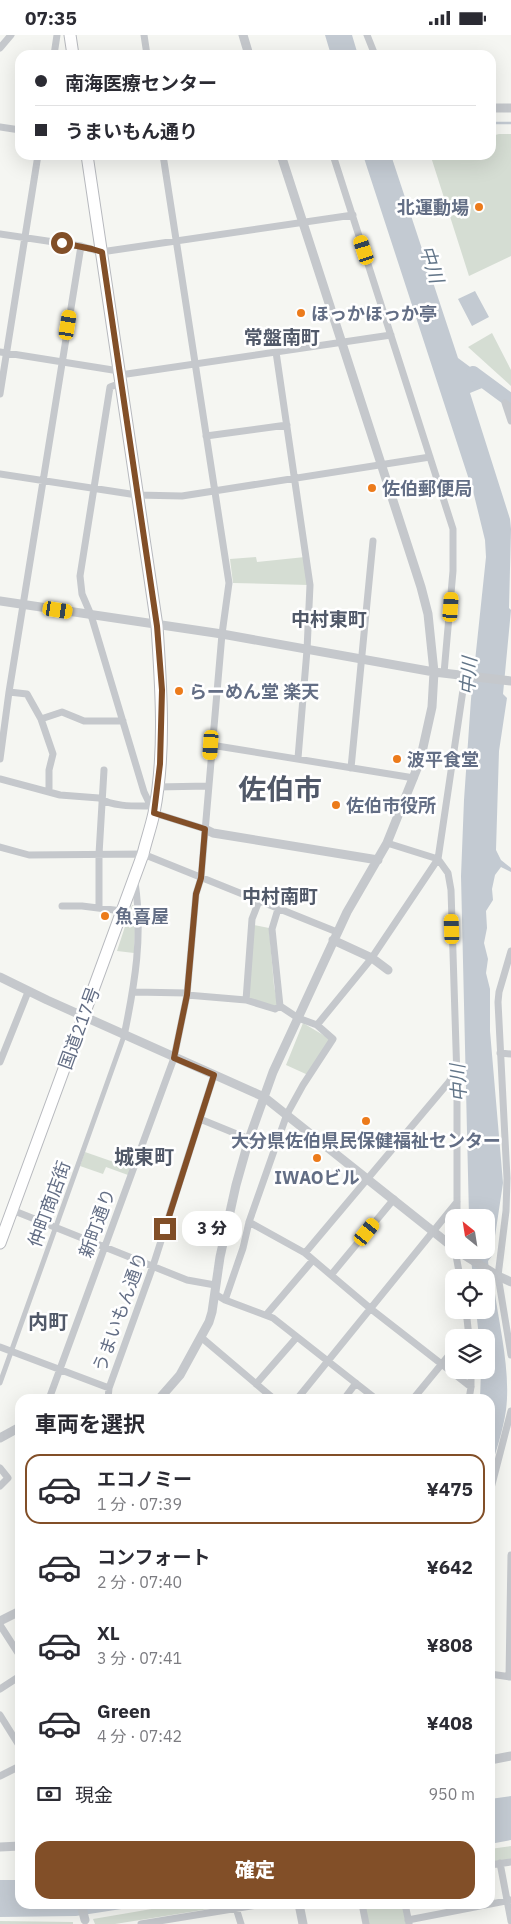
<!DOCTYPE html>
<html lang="ja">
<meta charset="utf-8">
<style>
body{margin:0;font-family:"IBM Plex Sans","Noto Sans JP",sans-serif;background:#f7f7f7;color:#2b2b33;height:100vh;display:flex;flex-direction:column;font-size:19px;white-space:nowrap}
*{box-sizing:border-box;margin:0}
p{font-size:16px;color:#7c7c81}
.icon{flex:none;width:28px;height:28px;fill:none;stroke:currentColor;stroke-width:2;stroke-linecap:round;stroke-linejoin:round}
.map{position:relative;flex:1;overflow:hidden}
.sheet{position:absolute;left:15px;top:1359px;width:480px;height:515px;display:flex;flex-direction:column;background:#fff;border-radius:15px;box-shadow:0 5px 20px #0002}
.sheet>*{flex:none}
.guide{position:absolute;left:15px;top:15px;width:481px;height:110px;border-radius:15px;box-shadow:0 5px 20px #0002;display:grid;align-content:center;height:110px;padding:0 20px;background:#fff}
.needle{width:32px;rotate:330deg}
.tools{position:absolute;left:445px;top:1174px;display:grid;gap:10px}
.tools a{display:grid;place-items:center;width:50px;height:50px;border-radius:10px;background:#fff;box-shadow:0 5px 20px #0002;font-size:25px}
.end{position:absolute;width:22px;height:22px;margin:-11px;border:6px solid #824f28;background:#fff;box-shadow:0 0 0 2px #fff}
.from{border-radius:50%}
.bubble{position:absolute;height:35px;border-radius:15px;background:#fff;box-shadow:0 5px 20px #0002;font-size:16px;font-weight:800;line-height:35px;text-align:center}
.car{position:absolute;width:15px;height:30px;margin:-15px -8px;border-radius:6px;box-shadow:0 0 4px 1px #0007;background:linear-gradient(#f5c518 24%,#345 0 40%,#f5c518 0 76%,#345 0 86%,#f5c518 0)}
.guide b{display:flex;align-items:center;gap:18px;height:48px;font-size:19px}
.guide b+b{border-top:1px solid #e1e1e2}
.guide i{width:12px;height:12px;background:#2b2b33}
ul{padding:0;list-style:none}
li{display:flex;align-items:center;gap:15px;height:70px;margin:0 10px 8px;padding:0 10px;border:2px solid transparent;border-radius:15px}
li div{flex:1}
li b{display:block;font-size:19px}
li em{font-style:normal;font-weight:800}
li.on{border-color:#824f28}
li>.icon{width:45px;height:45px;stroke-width:1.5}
h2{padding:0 20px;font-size:22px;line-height:60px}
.pay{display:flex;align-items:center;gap:12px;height:55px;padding:0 20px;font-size:19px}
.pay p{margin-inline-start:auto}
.action{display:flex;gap:10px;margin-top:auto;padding:10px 20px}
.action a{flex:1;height:58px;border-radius:15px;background:#824f28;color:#fff;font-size:20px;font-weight:800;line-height:58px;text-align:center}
.status{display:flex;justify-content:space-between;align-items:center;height:35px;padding:0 25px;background:#fff;direction:ltr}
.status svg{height:14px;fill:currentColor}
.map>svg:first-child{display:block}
.green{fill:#d5ddd3}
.water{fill:#c3cad2}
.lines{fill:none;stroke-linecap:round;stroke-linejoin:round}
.stream{stroke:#c3cad2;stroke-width:2.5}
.river{stroke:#c3cad2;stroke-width:14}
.trunk-casing{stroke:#b7b9be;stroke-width:13}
.pedestrian{stroke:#c5c8cc;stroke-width:5}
.minor{stroke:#c5c8cc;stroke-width:7}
.tertiary{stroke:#c5c8cc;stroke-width:9}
.trunk{stroke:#fff;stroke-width:11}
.route{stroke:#824f28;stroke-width:6}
.poi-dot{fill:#ec7b1b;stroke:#fff;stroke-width:2}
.labels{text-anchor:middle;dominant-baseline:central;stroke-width:5;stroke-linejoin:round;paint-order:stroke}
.poi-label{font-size:18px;font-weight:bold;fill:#636e85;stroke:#fff;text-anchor:start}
.street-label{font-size:18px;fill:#636e85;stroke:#fff}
.water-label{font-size:19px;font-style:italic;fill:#637689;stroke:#fff}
.neighbourhood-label{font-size:19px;font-weight:bold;fill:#515969;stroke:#fff}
.quarter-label{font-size:20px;font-weight:bold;fill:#515969;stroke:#fff}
.town-label{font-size:28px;font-weight:bold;fill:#515969;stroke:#fff}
</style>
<div class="status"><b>07:35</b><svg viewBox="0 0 49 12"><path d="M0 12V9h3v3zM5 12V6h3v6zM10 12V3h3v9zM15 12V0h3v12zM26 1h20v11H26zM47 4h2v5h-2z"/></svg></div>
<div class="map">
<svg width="511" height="1889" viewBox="0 0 511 1889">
<rect width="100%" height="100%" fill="#f5f6f2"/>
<path class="green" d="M499 99H511V221L469 241 431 122 437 120H491V101Z
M492 298 511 335V351L468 312Z
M256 522 257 527 305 522 308 550 233 548 230 524Z
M132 870 136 871 134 918 117 916Z
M254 890 269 893 274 951 278 970 275 972 248 964Z
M303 988 330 1004 308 1040 286 1030Z
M85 1117 131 1133 128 1140 106 1132 103 1139 80 1131Z
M511 1811V1825L490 1828V1814Z
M181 1869H240L115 1889H95L93 1884Z
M364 1869H403L408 1889H367Z
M0 1886 73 1887V1889H0Z"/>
<path class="water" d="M325 0H352L358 20H331Z
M363 120H391L458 323 489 346 487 351 470 358 510 484 511 494 509 573 511 575 503 659 507 663 499 716 496 815 501 825 511 833V837L501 832 495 840 492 854 493 865 486 876 487 893 484 908 488 924 486 938 490 954V996L503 1148 492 1221 488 1226 490 1246 494 1252C499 1290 511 1336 506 1375 503 1396 496 1416 490 1436V1364H480L481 1335H486V1302H479L476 1275H486V1242H473L470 1215H486V1182H469L461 841 464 765 471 664 486 522 485 505 474 460Z
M475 256 489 282 472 291 458 264Z
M511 1761V1805L490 1809V1764Z
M0 1845H20V1869H154L76 1881 0 1882Z"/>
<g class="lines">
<path class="stream" d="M491 88H511"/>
<path class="river" d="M473 338 511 366"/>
<defs>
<path id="trunk" d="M70 0 73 20
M0 1208 143 819C146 806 151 792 154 778 166 717 161 652 157 591L87 120"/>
</defs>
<use href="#trunk" class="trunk-casing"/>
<path class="pedestrian" d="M0 1348 124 1001"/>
<path class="minor" d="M144 0 147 20
M367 0 375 20
M0 13 11 0
M54 20 57 0
M0 92 20 95
M333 120 453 494V536L444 638
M0 199 81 211 101 217 353 180
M0 317 119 336
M276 317 310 550 307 615 298 723
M120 340 391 300
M121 348 110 352 80 541 82 559 91 580 144 757 154 778 205 794
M0 359 38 120
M511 373 505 368 511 386
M206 401 287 390
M0 439 137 460 182 461 430 422
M9 657 27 659 41 684 53 719 49 735V757
M41 684 62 677 84 686H123
M211 710 414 743
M0 724 9 657 81 211
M351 733 373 506
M0 744 60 760 99 763C113 772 135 771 151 771
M157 752 208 751
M387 808 438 824 448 838 451 855 457 1044V1182
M0 812 29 820 143 819 337 897
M62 871H82L122 876
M99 873V819L104 735
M278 874 272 894 280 971
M511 916 499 957 498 967 507 1143 506 1176 498 1241 511 1320
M134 957 187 958
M187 960 246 965 275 974 280 971 298 983 317 990 371 924 438 824 463 655
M246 965 252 884 259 866
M124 1001C135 948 143 901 135 847
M500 1018 511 1019
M0 1027 28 957
M200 1084 249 1104
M12 1175 187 1245 215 1250
M249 1187 305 1218 371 1274 471 1352
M455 1215 460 1242
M305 1218 449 1047 456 1033
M331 1240 394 1164
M215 1259 225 1265 273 1283 376 1364
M225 1265 243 1213 249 1187 287 1079 303 1050 333 1004 317 990
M466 1275 469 1302
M266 1280 313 1225
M202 1303 274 1364
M0 1312 109 1353
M256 1349 297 1302
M49 1364 174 1023 187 960 196 859 201 843 222 599 229 548 163 120
M108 1364 109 1353 153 1231 214 1040
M297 1364 457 1167
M344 1364 356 1348
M413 1364 454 1314
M469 1364 471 1352V1335
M0 1433 8 1443 0 1451
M490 1457 511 1376
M0 1590 20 1621
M490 1639 511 1642
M509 1642 511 1520
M0 1654 20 1641
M0 1680 20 1712
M0 1741 20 1731
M500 1828 511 1886
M490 1830 511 1827
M362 1869 366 1889
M405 1869 409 1888
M236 1873 241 1889
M408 1885 511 1865
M141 1889 263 1869"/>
<path class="tertiary" d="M243 0 249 20
M491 73H511
M0 566 222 599 434 637 511 646
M205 794 213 798 378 825
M333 905 372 923 388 935
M0 942 47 965 264 1062 454 1213
M456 1215 498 1241 511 1247
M159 1364 180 1340 209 1287 212 1277 220 1222 236 1150 249 1104 273 1037 347 877 387 808 420 726 432 672 434 637 428 579 421 552 281 120
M0 1403 20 1392
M0 1586 20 1576
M490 1725 511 1721
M0 1812 20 1811
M81 1869 85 1885
M299 1869 303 1889"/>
<use href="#trunk" class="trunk"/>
</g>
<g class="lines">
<path class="route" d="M62 208 92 214 102 217 157 591 162 655 160 729 154 778 205 794 201 843 196 859 187 960 174 1023 214 1040 165 1194"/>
</g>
<g class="poi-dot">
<circle cx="479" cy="172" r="5"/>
<circle cx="301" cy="278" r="5"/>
<circle cx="372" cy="453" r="5"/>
<circle cx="179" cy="656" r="5"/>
<circle cx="397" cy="724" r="5"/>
<circle cx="336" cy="770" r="5"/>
<circle cx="105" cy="881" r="5"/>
<circle cx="366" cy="1086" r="5"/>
<circle cx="317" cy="1123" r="5"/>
</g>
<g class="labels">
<g class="poi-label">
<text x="469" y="172" text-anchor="end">北運動場</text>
<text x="311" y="278">ほっかほっか亭</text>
<text x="382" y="453">佐伯郵便局</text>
<text x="189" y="656">らーめん堂 楽天</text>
<text x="407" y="724">波平食堂</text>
<text x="346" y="770">佐伯市役所</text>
<text x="115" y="881">魚喜屋</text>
<text x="366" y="1105" text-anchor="middle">大分県佐伯県民保健福祉センター</text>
<text x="317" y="1142" text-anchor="middle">IWAOビル</text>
</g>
<g class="street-label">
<text transform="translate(79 993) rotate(-70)">国道217号</text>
<text transform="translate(49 1169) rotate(-70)">仲町商店街</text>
<text transform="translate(97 1188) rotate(-70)">新町通り</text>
<text transform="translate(120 1277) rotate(-70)">うまいもん通り</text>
</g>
<g class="water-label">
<text transform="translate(432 229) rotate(72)">中川</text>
<text transform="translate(468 641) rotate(-86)">中川</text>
<text transform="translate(458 1048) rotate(-93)">中川</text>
</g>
<g class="neighbourhood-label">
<text x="282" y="302">常盤南町</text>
<text x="329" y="584">中村東町</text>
<text x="280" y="861">中村南町</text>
</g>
<g class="quarter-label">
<text x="144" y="1121">城東町</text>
<text x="48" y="1286">内町</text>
</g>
<g class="town-label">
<text x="280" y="753">佐伯市</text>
</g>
</g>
</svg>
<div class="tools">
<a><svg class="needle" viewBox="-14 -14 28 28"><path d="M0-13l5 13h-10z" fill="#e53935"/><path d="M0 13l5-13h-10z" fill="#7c7c81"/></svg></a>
<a><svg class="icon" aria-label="locate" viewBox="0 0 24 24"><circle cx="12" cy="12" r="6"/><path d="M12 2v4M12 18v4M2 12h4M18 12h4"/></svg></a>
<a><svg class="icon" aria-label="layers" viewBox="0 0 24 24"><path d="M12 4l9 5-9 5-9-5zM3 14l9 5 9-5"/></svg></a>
</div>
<i class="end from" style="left:62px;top:208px"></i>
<i class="end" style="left:165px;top:1194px"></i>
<div class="bubble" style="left:182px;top:1176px;width:60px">3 分</div>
<i class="car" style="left:364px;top:215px;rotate:342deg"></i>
<i class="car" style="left:68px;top:290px;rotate:9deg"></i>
<i class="car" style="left:451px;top:572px;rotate:4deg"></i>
<i class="car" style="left:58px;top:575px;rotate:99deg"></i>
<i class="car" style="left:211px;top:710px;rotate:184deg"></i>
<i class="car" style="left:452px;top:894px;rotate:358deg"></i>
<i class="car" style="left:367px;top:1197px;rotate:39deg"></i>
<div class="guide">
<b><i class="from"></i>南海医療センター</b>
<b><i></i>うまいもん通り</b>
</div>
<section class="sheet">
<h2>車両を選択</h2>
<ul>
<li class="on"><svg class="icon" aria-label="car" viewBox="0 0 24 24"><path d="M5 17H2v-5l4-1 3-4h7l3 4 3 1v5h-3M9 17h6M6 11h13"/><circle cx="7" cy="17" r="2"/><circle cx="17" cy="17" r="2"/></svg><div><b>エコノミー</b><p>1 分 · 07:39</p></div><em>¥475</em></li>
<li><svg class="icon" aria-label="car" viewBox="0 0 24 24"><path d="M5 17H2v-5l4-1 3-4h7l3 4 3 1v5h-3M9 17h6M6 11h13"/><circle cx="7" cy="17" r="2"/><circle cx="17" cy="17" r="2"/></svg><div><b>コンフォート</b><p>2 分 · 07:40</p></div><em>¥642</em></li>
<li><svg class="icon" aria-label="car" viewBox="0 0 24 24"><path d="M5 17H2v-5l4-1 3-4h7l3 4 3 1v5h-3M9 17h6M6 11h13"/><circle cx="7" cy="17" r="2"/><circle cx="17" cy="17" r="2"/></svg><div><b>XL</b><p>3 分 · 07:41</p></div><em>¥808</em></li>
<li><svg class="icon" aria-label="car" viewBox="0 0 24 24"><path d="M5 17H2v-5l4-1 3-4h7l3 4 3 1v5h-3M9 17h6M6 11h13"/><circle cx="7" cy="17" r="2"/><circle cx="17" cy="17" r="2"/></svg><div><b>Green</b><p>4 分 · 07:42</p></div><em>¥408</em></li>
</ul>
<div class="pay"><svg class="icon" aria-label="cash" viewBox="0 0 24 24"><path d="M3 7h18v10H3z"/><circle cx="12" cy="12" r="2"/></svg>現金<p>950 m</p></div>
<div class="action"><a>確定</a></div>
</section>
</div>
